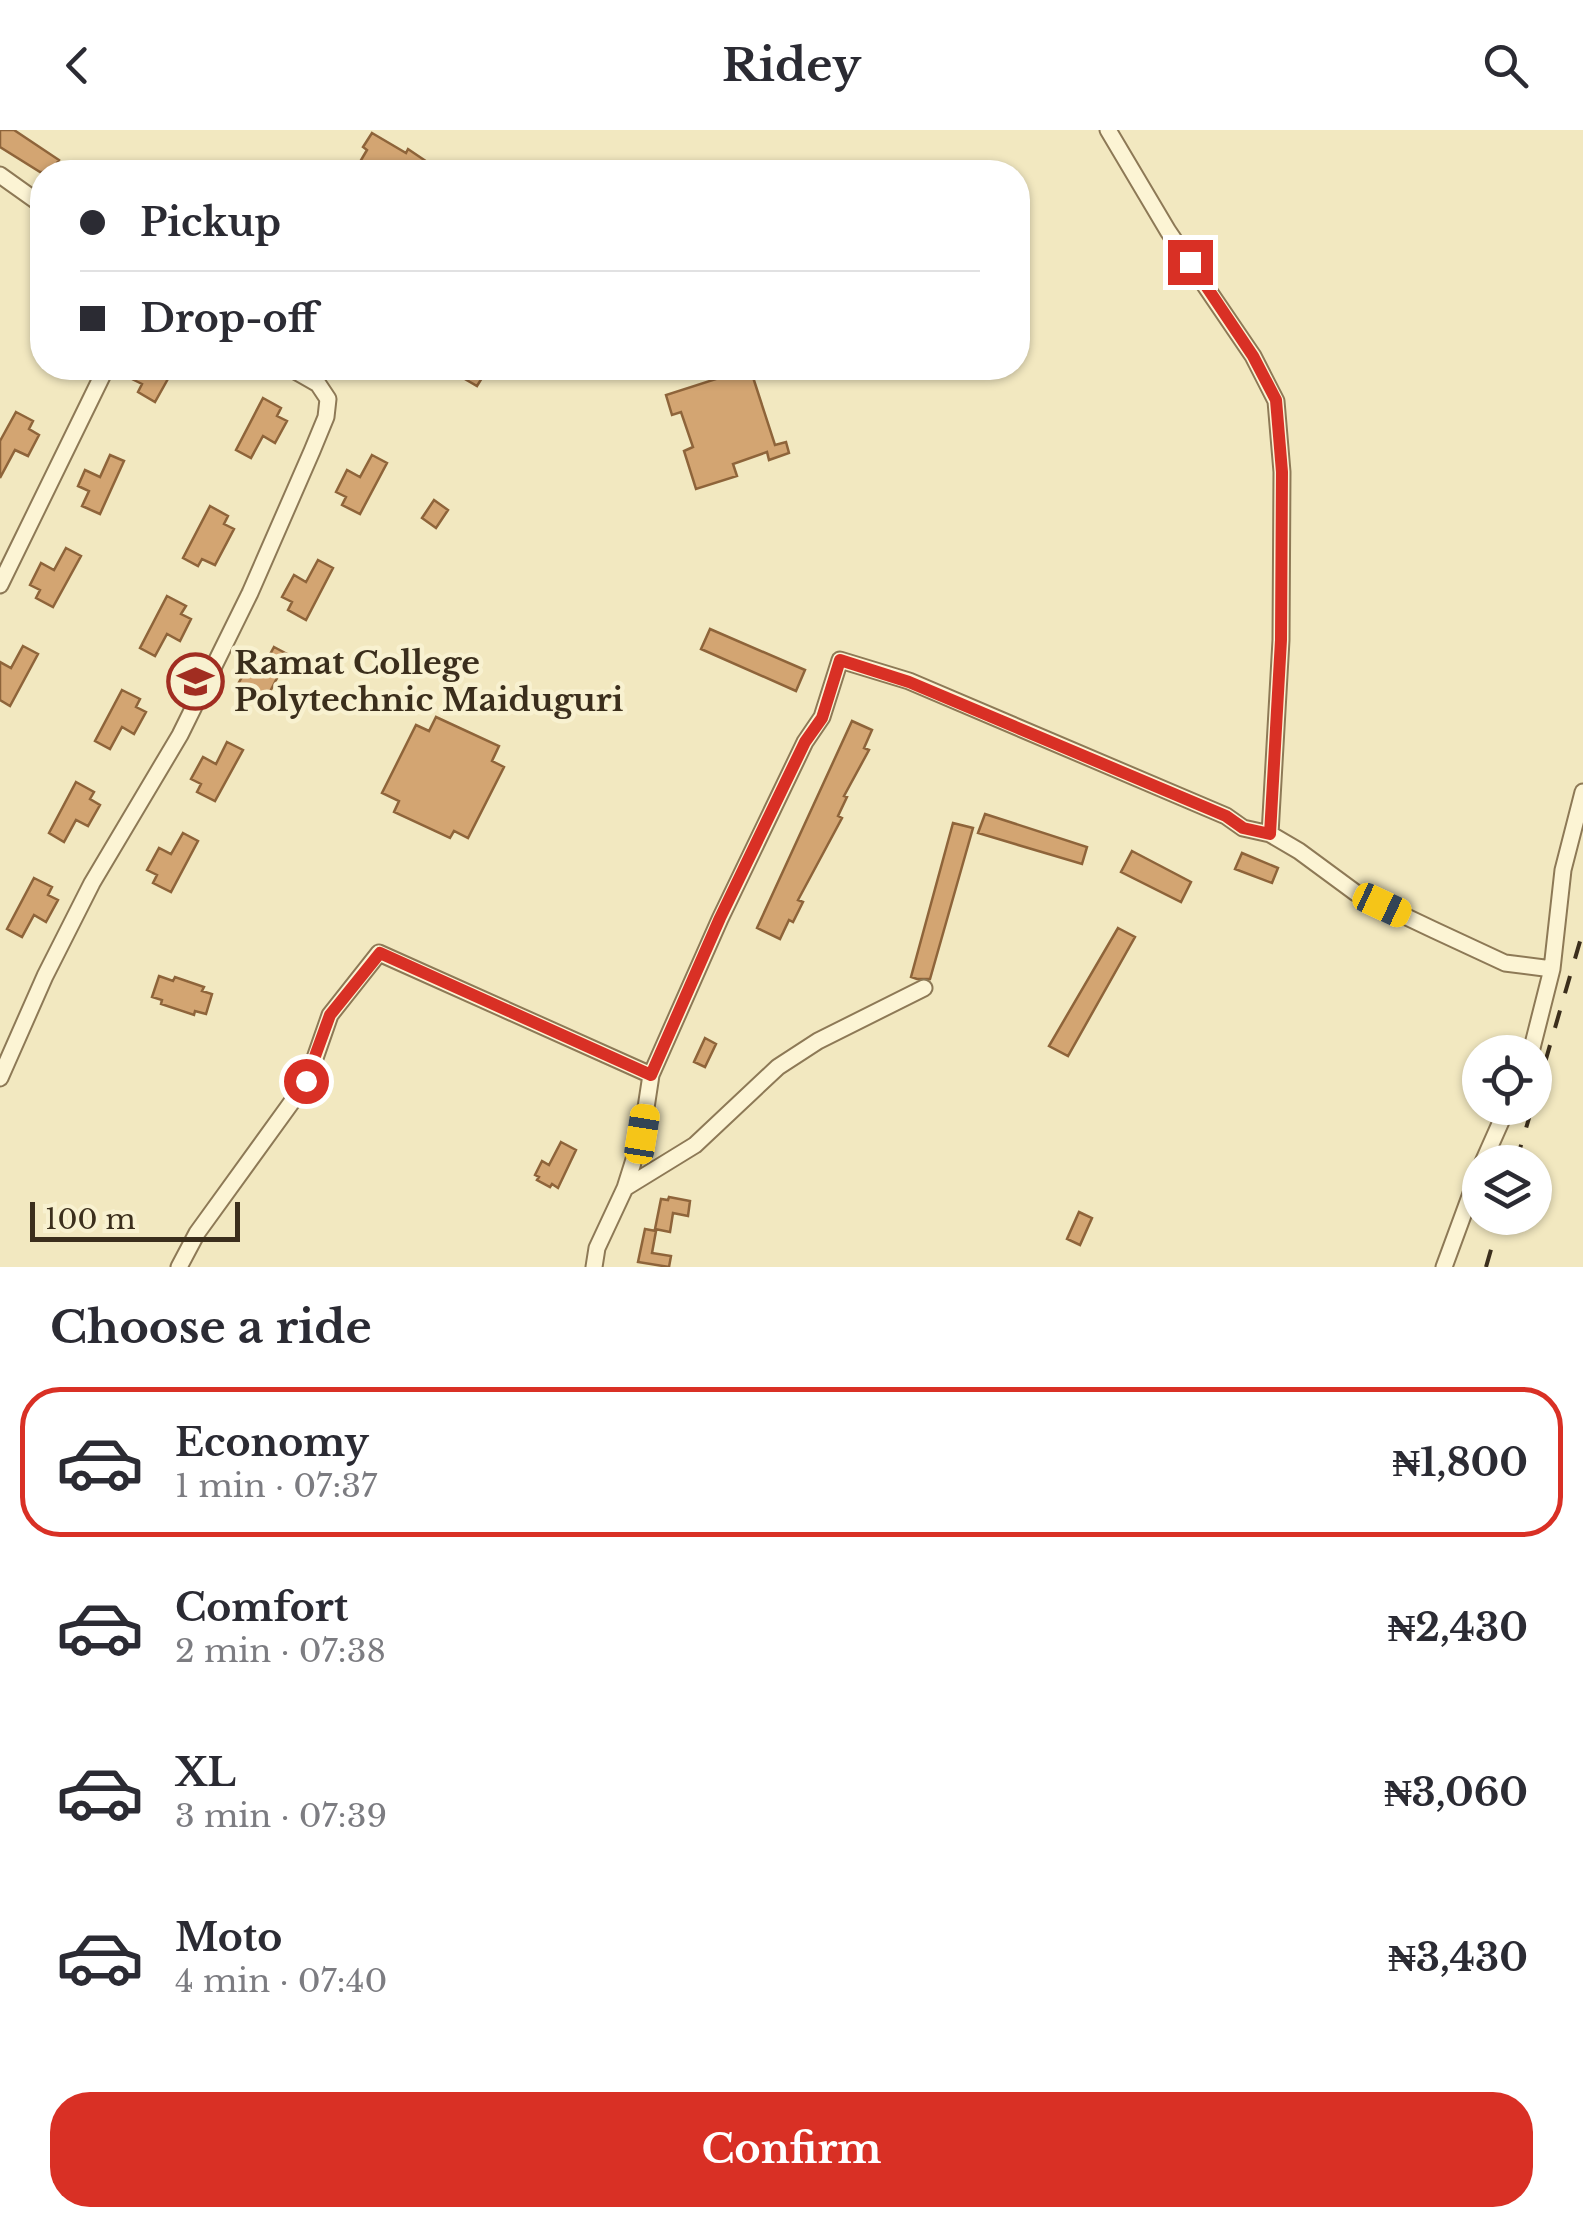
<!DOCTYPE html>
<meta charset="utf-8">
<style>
body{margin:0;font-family:"Libre Baskerville",serif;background:#f7f7f7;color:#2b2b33;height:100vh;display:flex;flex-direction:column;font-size:38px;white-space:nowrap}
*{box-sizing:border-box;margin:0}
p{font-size:32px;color:#7c7c81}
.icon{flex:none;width:55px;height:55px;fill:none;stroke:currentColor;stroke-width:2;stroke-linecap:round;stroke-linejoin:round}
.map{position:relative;height:1137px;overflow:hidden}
.details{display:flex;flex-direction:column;background:#fff;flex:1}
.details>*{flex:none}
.hud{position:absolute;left:30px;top:30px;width:1000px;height:220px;border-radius:40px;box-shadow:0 2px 8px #0004;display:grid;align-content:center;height:220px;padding:0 50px;background:#fff}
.controls{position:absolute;left:1462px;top:905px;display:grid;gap:20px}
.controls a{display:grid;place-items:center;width:90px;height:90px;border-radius:50%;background:#fff;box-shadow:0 2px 8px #0004;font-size:50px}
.scale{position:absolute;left:30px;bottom:25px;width:210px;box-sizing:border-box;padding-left:10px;border:5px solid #3b2e1c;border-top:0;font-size:28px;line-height:35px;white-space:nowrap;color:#3b2e1c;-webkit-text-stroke:8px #f8f1d0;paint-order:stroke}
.end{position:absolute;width:45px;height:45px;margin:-22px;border:12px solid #d93025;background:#fff;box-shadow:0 0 0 5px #fff}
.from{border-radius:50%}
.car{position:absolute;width:30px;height:60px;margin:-30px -15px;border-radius:12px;box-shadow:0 0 8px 2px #0007;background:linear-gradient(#f5c518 24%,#345 0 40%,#f5c518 0 76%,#345 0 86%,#f5c518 0)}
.hud b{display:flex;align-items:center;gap:35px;height:95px;font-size:38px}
.hud b+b{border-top:2px solid #e1e1e2}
.hud i{width:25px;height:25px;background:#2b2b33}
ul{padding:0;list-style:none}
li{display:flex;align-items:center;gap:30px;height:150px;margin:0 20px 15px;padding:0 30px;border:5px solid transparent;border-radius:40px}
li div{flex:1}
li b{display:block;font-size:38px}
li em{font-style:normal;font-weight:800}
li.current{border-color:#d93025}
li>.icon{width:90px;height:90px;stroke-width:1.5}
h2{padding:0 50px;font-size:45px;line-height:120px}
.cta{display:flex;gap:20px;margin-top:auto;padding:20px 50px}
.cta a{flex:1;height:115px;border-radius:40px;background:#d93025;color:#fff;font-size:40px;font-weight:800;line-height:115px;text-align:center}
header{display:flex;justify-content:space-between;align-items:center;height:130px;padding:0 50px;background:#fff;font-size:45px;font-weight:800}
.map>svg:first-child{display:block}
.building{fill:#d3a572;stroke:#8e643a;stroke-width:2.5}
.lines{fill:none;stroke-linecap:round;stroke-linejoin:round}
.minor-casing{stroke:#8d7956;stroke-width:19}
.minor{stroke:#fcf4d4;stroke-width:15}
.rail{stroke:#3b2e1c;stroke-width:4;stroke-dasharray:18 18;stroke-linecap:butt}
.route{stroke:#d93025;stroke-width:12}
.labels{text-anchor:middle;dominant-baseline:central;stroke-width:9;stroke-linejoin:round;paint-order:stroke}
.poi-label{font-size:32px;font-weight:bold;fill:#3b2e1c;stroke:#f8f1d0;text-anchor:start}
</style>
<header><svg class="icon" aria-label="back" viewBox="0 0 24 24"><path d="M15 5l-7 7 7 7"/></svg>Ridey<svg class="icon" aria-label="search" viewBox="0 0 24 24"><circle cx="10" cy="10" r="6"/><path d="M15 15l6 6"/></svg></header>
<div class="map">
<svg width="1583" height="1137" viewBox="0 0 1583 1137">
<rect width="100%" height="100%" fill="#f2e8c0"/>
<path class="building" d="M0 0H14L59 30 51 42H40L0 17Z
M372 3 406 23 408 19 442 42H354L367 20 363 17Z
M138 238H174L155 272 138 262 142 254 132 249Z
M446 238H484L482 241 485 243 477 256Z
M750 238 775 315 786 312 789 323 769 330 767 322 733 334 737 346 696 359 684 321 693 317 681 282 672 285 666 265Z
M263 268 281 278 277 286 287 291 275 313 263 306 251 328 236 320Z
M16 282 33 291 29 299 39 305 28 326 15 320 0 348V311Z
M110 325 124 331 100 384 82 376 89 361 78 356 85 340 100 347Z
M372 325 387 333 360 384 342 375 346 367 336 362 347 340 360 347Z
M434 370 448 380 436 398 422 388Z
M210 376 228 386 224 394 234 399 215 435 202 429 198 436 183 428Z
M66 418 81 426 53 477 36 468 40 460 30 455 41 433 54 440Z
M318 430 333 438 306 490 288 480 292 472 282 467 294 445 306 452Z
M167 466 186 476 181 484 191 489 180 511 167 504 155 526 140 518Z
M710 499 805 540 796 561 701 519Z
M23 516 38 524 10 576 0 570V532L11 538Z
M274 517 289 525 262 577 244 568 248 560 238 554 250 533 262 539Z
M122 560 140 569 136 577 146 582 134 604 122 597 110 619 95 611Z
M436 587 499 616 492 631 504 637 468 708 454 701 450 708 394 682 399 671 382 663 416 595 429 601Z
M852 591 872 600 864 618 869 620 844 666 847 667 838 686 842 688 798 770 803 772 793 792 789 790 780 809 757 798Z
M227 612 243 620 215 671 197 662 201 654 191 649 203 627 216 634Z
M76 652 94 662 90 669 100 675 88 696 76 690 64 712 49 703Z
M985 684 1087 717 1082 734 978 703Z
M953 693 973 698 930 849H917L911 847Z
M183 703 198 711 171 762 153 753 157 745 147 740 159 718 171 724Z
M1132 721 1191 752 1181 772 1121 742Z
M1242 723 1278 738 1272 753 1235 739Z
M34 748 52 757 48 765 58 770 46 792 34 785 22 807 7 799Z
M1118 798 1135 807 1068 926 1049 916Z
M159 846 173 851 175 847 204 857 202 861 212 864 206 884 195 881 194 885 161 874 162 870 152 867Z
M705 908 716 914 705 937 694 932Z
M561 1012 576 1020 558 1058 552 1054 550 1057 537 1050 539 1047 535 1045 542 1031 549 1035Z
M669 1067 690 1071 688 1086 673 1083 670 1102 655 1099 661 1069 668 1070Z
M1079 1082 1092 1088 1080 1115 1067 1109Z
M645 1099 656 1101 652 1123 671 1126 669 1137 638 1132Z"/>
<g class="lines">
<defs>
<path id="minor" d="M1108 0 1168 101 1253 226 1276 271 1282 342 1281 510 1270 704
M0 45 42 75
M0 455 106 238
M1531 922 1552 839 1563 740 1583 662
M0 948 45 846 92 753 180 605 250 463 312 321 326 287 328 269 318 254 290 238
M1483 1032 1507 978
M625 1058 695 1015 778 937 818 911 924 858
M179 1137 197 1103 307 951 330 885 379 823 651 945
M594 1137 597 1118 625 1058 642 1004 651 945 720 789 805 612 822 587 840 530 909 551 1226 686 1243 698 1270 704 1299 721 1356 763 1434 800 1505 833 1552 839
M1444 1137 1480 1039"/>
</defs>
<use href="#minor" class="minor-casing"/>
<use href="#minor" class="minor"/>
<path class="rail" d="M1535 967 1583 801
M1516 1032 1532 978
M1486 1137 1500 1088"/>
</g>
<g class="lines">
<path class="route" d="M306 951 330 885 380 823 651 945 720 788 805 612 822 588 840 530 909 552 1226 686 1243 698 1270 704 1281 510 1282 342 1276 270 1253 226 1190 132"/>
</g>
<defs>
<symbol id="school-ring" viewBox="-11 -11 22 22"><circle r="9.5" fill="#f8f1d0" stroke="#a12d21" stroke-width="1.5"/><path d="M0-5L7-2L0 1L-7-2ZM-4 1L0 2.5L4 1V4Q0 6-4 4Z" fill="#a12d21"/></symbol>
</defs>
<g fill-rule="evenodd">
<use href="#school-ring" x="164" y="520" width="63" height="63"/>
</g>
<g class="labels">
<g class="poi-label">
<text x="234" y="533">Ramat College<tspan x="234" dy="37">Polytechnic Maiduguri</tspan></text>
</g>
</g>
</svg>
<div class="controls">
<a><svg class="icon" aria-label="locate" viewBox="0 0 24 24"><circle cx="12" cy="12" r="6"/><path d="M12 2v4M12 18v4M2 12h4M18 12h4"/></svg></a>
<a><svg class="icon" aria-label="layers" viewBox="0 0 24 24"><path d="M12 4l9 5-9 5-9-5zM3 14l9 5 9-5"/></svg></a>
</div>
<div class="scale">100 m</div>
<i class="end from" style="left:306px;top:951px"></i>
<i class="end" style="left:1190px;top:132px"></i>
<i class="car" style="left:1382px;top:775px;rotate:115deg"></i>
<i class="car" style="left:642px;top:1004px;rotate:9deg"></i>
<div class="hud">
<b><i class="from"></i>Pickup</b>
<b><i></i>Drop-off</b>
</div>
</div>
<section class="details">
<h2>Choose a ride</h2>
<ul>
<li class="current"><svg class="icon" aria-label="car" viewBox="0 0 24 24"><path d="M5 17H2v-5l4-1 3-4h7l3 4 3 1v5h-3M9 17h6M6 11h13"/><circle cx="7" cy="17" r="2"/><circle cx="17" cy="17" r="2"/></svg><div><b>Economy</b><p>1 min · 07:37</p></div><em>₦1,800</em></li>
<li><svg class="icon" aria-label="car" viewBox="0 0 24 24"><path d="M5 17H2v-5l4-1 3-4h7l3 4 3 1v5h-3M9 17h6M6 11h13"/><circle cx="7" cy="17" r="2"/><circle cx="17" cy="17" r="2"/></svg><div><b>Comfort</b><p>2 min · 07:38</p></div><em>₦2,430</em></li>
<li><svg class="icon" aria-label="car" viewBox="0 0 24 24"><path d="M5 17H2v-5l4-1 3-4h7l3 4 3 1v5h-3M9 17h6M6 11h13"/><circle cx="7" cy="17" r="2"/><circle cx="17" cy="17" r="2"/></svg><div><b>XL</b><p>3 min · 07:39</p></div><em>₦3,060</em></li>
<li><svg class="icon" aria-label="car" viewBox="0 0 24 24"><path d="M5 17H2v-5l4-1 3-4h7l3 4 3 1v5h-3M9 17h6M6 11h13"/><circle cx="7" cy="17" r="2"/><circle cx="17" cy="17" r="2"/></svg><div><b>Moto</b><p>4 min · 07:40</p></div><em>₦3,430</em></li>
</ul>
<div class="cta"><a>Confirm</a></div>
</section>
